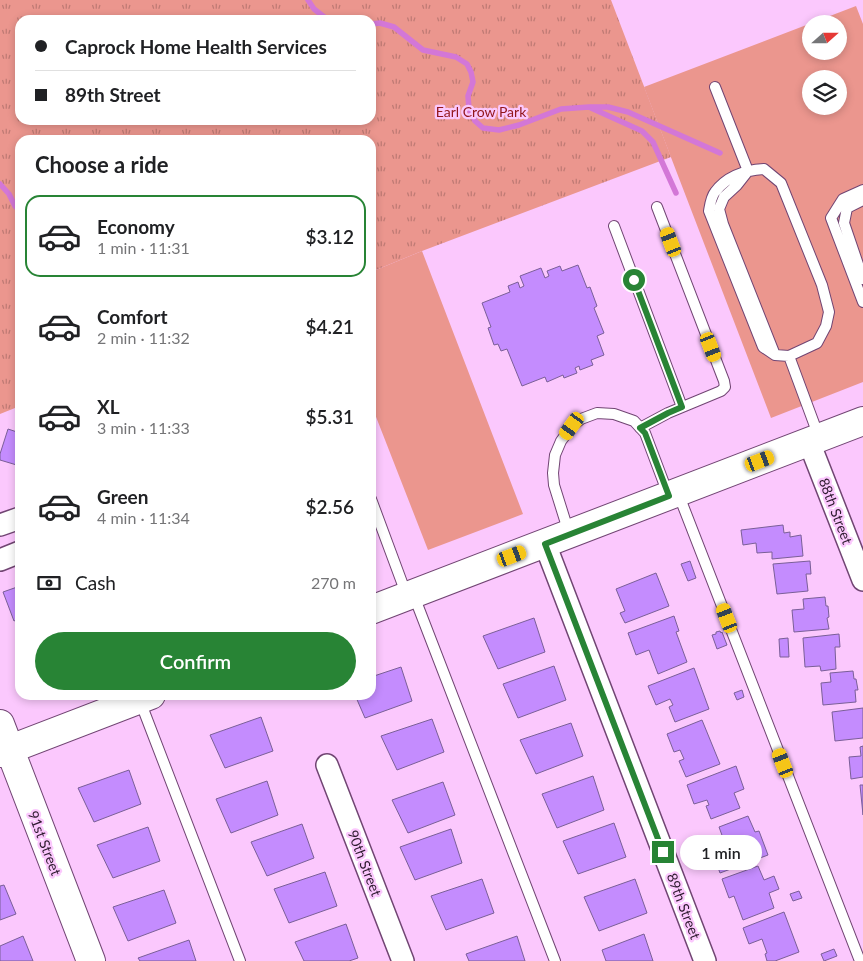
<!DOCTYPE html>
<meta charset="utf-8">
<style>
body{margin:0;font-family:Lato,sans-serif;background:#f2f2f2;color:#202124;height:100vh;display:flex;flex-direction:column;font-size:19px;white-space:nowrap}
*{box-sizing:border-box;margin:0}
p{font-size:16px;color:#757577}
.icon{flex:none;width:28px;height:28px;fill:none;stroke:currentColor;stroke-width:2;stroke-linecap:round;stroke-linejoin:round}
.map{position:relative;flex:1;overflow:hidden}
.panel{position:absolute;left:15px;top:135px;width:361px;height:565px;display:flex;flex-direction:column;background:#fff;border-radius:15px;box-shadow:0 2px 8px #0003}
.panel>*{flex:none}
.banner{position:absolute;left:15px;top:15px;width:361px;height:110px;border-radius:15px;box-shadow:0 2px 8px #0003;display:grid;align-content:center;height:110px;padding:0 20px;background:#fff}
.needle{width:32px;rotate:69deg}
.controls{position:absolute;left:802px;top:15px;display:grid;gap:10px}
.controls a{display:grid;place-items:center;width:45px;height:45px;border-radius:50%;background:#fff;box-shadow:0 2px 8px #0003;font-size:25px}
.end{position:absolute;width:22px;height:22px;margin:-11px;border:6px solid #288435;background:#fff;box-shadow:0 0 0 2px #fff}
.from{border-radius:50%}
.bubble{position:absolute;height:35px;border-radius:18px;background:#fff;box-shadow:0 2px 8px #0003;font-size:16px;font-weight:600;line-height:35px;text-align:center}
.car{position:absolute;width:15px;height:30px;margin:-15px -8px;border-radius:6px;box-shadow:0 0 4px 1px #0007;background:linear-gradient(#f5c518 24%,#345 0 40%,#f5c518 0 76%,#345 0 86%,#f5c518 0)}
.banner b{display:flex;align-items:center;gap:18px;height:48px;font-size:19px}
.banner b+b{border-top:1px solid #e0e0e0}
.banner i{width:12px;height:12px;background:#202124}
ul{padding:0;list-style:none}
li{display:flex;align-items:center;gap:15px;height:82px;margin:0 10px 8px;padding:0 10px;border:2px solid transparent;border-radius:15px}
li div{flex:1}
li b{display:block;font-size:19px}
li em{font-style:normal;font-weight:600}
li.selected{border-color:#288435}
li>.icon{width:45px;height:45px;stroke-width:1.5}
h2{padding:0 20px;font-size:22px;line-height:60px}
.pay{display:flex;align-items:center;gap:12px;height:55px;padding:0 20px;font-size:19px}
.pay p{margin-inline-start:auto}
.cta{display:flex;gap:10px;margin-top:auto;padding:10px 20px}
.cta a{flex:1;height:58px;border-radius:30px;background:#288435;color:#fff;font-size:20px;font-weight:600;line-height:58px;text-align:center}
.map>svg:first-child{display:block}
.grass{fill:#eb968e;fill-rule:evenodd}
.park{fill:url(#park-tufts);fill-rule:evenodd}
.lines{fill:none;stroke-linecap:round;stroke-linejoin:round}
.stream{stroke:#d377d7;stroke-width:5.5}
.building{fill:#c48cfe;stroke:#7a5f97}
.lane-casing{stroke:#714573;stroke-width:12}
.street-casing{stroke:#714573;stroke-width:24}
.secondary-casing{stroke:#714573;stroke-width:30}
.lane{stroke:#fff;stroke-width:10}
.street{stroke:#fff;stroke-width:21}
.secondary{stroke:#fff;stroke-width:28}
.route{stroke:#288435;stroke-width:6}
.labels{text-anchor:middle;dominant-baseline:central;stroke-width:4.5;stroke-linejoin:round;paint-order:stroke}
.park-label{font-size:14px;fill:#92161b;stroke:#fbc8fd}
.street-label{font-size:14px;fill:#2c192d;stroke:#fbc8fd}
</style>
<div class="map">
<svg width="863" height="961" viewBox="0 0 863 961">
<defs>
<pattern id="park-tufts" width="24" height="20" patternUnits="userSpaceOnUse" patternTransform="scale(1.25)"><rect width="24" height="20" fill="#eb968e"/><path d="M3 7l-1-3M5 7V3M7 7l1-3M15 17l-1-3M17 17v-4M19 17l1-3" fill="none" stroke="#bf7a74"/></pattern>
</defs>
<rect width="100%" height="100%" fill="#fbc8fd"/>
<path class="grass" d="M856 6 863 24V382L771 418 644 87ZM811 24H839V51H811ZM811 79H839V106H811Z
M422 251 523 514 428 550 371 404V272Z"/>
<path class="park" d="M0 0H611L671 157 422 251 371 272V140H20V406L0 414ZM20 20H371V120H20Z"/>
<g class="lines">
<path class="stream" d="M308 0 314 9 328 20
M371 24 380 23 394 27 423 50 456 57 467 64 471 72 473 82 468 96 469 109 475 121 483 128 499 130 519 125 561 109 589 107H608L628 112 720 153
M591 108 642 131 653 142 676 193
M0 184 9 194 15 206 20 211"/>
</g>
<path class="building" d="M578 265 587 288 590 287 597 306 594 308 604 333 597 336 604 355 591 360 593 365 580 370 579 366 575 368 577 373 564 378 563 375 547 382 545 377 522 386 507 349 501 351 498 344 494 345 488 328 491 327 482 303 510 292 508 286 518 282 520 288 524 286 520 276 541 268 545 278 549 276 547 271 560 266 562 271Z
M8 429 20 433V466L0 460V454Z
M783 525 784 533 790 532V537L801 535 803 556 772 559V552L757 553 756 543 743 545 741 530Z
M690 561 696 578 688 581 681 564Z
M810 561 811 574H806L808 591 777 594 773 564Z
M656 573 669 606 625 623 620 613 625 611 616 589Z
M20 586V618L14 621 3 592Z
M825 597 826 606H828L829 617 827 618 829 629 794 632 792 610 804 609 803 599Z
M674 616 679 631 676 632 687 662 658 674 649 650 636 655 628 633Z
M534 618 545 652 498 669 483 636Z
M720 631 721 633 722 632 727 645 717 649 712 635 716 634V632Z
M839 634 840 647H835L836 669 821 671 820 666 805 667 803 638Z
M788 638 789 657H780L779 639Z
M554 666 566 700 518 718 503 684Z
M401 667 412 701 365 718 355 695H371V677Z
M694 668 709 709 675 722 669 707 673 705 670 699 656 705 648 686Z
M853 671 854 679H856L858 690H855L856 702 823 705 821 683 831 682 830 673Z
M742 690 744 697 737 700 734 693Z
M863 708V738L835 741 832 712Z
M261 717 273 751 225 768 210 735Z
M432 719 444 752 397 770 381 736Z
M702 720 720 764 686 777 679 761 684 759 680 750 674 752 667 734Z
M571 723 583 756 536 774 520 740Z
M863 746V777L851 779 849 757 861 756 860 747Z
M736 766 744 789 734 793 740 808 711 819 706 806 709 805 707 800 694 804 687 785Z
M129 770 141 804 94 822 78 788Z
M593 776 604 810 557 828 542 794Z
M267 781 278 815 231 833 216 799Z
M443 782 455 815 408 833 392 800Z
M860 785H863V815Z
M748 816 755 832 759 831 768 855 720 873 713 854 727 849 719 827Z
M614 823 626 857 578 874 563 841Z
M302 824 314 858 267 876 251 842Z
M148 827 160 861 113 878 97 845Z
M451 829 462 863 415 880 400 847Z
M758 866 764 880 774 876 779 889 769 893 774 908 743 920 734 896 729 898 722 879Z
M325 872 337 906 289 923 274 889Z
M482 879 494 913 446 930 431 896Z
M635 879 647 913 599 931 584 897Z
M4 885 16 914 0 920V886Z
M164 890 176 923 128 941 113 907Z
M799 891 802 898 793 901 790 894Z
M784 912 799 952 775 961H767L765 954 767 953 762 939 749 944 743 928Z
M346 924 358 958 349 961H304L295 942Z
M644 934 653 961H606L602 950Z
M23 936 33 961H0V946Z
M517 936 525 961H469L466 954Z
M189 940 196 961H140L138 958Z
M834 949 837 956 824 961 821 954Z"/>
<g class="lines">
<defs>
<path id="lane" d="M715 87 748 171 737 185 724 197 719 209 723 224 775 355
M863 190 843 199 831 218 863 302
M863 200 847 208 844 223 863 279
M614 226 682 407
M789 356 817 343 826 326 829 312 822 285 781 183 764 169C745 170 727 176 715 192 711 197 710 205 709 211L763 347 775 355 789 356 819 437
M640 428 668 413 721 391 725 387 724 381 657 207
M678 493 860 961
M371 499 407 596
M569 533 554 485 553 473 555 455 561 441 572 426 581 419 597 413 614 414 634 421 645 433 668 494
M414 596 555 961
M140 701 240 961"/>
<path id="street" d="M809 442 863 580
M0 525 20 518
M545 544 705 961
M0 560 20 552
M327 765 403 961"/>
<path id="secondary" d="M371 610 863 421
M0 724 91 961
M0 753 151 695"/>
</defs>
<use href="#lane" class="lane-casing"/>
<use href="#street" class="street-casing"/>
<use href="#secondary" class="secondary-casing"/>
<use href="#lane" class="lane"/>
<use href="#street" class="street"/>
<use href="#secondary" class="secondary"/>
</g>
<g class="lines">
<path class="route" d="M634 280 682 407 668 413 640 428 645 433 669 496 545 544 663 852"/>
</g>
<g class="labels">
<g class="park-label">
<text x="481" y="111">Earl Crow Park</text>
</g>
<g class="street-label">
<text transform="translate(836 511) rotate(69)">88th Street</text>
<text transform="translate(45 843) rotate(69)">91st Street</text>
<text transform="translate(365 863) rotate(69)">90th Street</text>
<text transform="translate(684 906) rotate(69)">89th Street</text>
</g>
</g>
</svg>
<div class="controls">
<a><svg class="needle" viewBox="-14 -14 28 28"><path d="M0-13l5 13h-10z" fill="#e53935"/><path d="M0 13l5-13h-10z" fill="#757577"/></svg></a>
<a><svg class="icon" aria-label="layers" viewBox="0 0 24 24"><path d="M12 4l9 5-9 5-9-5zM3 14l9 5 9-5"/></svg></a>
</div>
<i class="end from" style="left:634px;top:280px"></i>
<i class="end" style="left:663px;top:852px"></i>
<div class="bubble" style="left:680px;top:835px;width:82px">1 min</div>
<i class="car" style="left:671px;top:242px;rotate:339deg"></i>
<i class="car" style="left:711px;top:347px;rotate:159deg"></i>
<i class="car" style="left:572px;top:426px;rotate:216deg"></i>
<i class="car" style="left:760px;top:461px;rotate:69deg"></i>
<i class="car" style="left:512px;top:556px;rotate:69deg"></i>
<i class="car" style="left:727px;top:618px;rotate:339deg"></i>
<i class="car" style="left:783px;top:763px;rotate:339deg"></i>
<div class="banner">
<b><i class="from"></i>Caprock Home Health Services</b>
<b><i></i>89th Street</b>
</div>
<section class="panel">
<h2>Choose a ride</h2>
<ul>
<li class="selected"><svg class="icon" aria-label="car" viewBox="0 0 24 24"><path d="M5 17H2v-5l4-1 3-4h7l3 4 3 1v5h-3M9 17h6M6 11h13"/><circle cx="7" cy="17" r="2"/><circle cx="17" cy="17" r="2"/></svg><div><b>Economy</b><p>1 min · 11:31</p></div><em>$3.12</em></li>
<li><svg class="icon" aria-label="car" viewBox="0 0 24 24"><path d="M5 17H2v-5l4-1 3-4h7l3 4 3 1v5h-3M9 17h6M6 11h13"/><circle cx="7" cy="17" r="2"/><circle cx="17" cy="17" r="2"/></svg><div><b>Comfort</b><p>2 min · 11:32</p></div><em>$4.21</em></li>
<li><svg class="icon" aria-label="car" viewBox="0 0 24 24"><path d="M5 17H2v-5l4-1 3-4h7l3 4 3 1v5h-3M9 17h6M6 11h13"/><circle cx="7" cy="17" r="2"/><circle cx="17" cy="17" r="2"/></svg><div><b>XL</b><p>3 min · 11:33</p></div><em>$5.31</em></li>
<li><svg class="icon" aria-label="car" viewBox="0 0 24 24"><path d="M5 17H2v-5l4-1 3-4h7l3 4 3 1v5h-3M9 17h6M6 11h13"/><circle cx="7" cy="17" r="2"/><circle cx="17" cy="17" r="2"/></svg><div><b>Green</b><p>4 min · 11:34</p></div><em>$2.56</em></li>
</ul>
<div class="pay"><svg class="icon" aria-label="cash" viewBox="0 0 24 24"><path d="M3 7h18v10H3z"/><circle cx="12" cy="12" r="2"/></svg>Cash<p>270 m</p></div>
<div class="cta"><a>Confirm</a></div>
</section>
</div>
